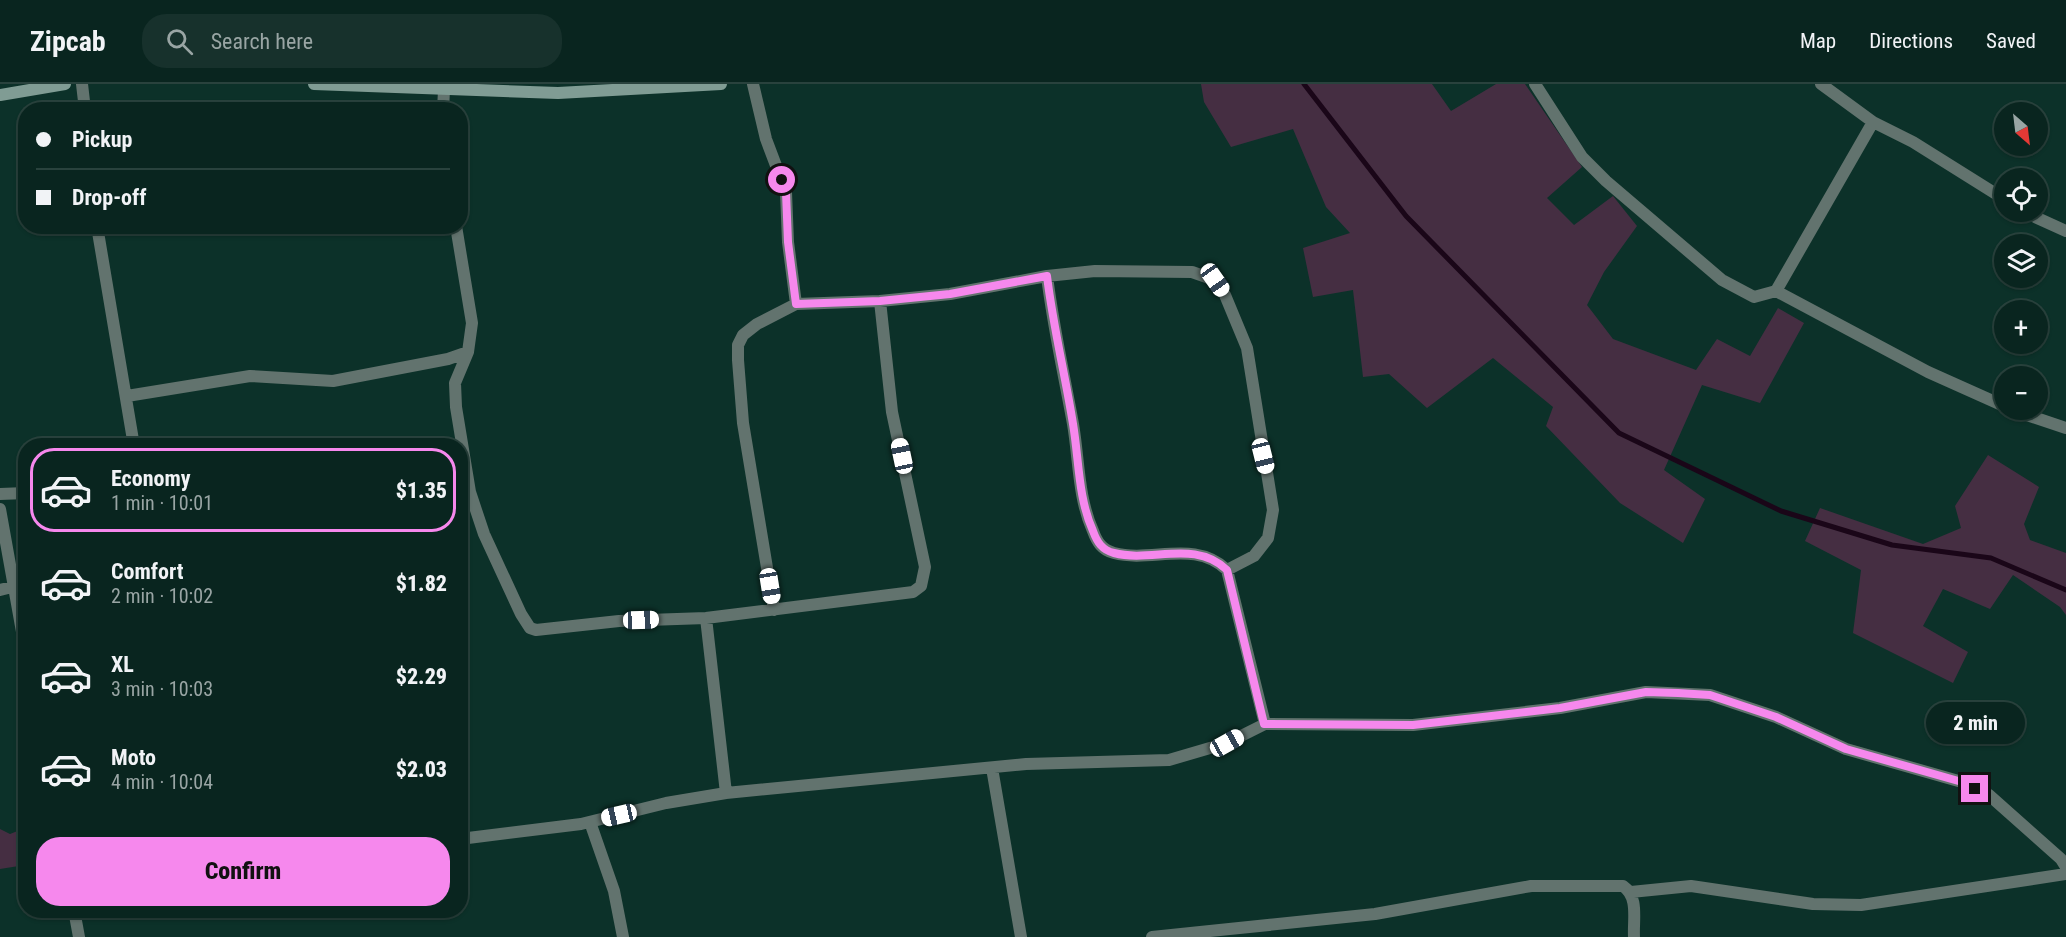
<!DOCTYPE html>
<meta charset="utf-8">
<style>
body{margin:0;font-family:"Roboto Condensed",sans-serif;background:#17312c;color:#f1f3f6;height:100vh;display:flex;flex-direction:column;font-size:22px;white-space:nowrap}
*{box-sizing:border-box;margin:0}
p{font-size:20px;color:#99a5a4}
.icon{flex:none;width:33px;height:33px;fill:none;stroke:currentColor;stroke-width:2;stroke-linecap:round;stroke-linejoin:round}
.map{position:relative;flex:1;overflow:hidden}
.drawer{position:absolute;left:18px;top:354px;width:450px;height:480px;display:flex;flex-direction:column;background:#09251f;border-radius:24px;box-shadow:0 2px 4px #0004,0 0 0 2px #29423d}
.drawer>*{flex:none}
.guide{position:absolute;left:18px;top:18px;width:450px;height:132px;border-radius:24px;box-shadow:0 2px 4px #0004,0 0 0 2px #29423d;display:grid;align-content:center;height:132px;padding:0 18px;background:#09251f}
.needle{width:39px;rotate:152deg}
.fabs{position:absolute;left:1994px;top:18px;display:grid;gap:12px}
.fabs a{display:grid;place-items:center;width:54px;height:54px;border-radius:50%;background:#09251f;box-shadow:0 2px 4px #0004,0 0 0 2px #29423d;font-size:30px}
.end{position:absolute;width:27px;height:27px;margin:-14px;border:8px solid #f688ed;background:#111;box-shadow:0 0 0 3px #111}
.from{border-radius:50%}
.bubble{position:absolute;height:42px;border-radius:21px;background:#09251f;box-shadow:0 2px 4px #0004,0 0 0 2px #29423d;font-size:20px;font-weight:800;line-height:42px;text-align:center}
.car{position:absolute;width:18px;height:36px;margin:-18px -9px;border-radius:8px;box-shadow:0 0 4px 2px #0007;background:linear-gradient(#fff 24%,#345 0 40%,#fff 0 76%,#345 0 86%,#fff 0)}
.guide b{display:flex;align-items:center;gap:21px;height:57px;font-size:22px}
.guide b+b{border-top:2px solid #29423d}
.guide i{width:15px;height:15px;background:#f1f3f6}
ul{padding:10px 0 0;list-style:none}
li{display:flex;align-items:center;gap:18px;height:84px;margin:0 12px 9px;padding:0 6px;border:3px solid transparent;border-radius:24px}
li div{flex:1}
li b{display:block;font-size:22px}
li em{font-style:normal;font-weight:800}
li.selected{border-color:#f688ed}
li>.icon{width:54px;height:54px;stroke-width:1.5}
.button{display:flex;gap:12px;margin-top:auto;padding:12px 18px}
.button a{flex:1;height:69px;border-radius:24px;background:#f688ed;color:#111;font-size:24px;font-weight:800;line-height:69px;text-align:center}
header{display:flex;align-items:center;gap:36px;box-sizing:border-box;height:84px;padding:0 30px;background:#09251f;border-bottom:2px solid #29423d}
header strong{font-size:28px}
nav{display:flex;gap:33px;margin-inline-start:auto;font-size:21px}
.search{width:420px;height:54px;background:#17312c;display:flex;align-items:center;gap:15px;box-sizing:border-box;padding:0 21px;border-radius:24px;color:#99a5a4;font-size:22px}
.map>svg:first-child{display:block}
.green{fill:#452e42}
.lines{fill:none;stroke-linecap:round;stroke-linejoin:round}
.stream{stroke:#1a0618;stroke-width:5}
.street{stroke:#62736e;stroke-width:12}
.secondary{stroke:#809c94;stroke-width:12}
.route{stroke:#f688ed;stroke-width:8}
</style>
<header>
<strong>Zipcab</strong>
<div class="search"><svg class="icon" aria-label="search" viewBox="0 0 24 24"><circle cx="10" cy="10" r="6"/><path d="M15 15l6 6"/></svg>Search here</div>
<nav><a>Map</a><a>Directions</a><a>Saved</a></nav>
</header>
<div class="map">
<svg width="2066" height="853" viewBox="0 0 2066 853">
<rect width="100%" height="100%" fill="#0c3129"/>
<path class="green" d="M1201 0H1432L1451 27 1496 0H1525L1582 83 1547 114 1574 141 1613 112 1637 142 1604 188 1587 221 1613 255 1696 286 1717 255 1750 272 1778 224 1804 239 1760 319 1702 301 1664 386 1705 415 1683 459 1620 419 1546 342 1553 323 1493 274 1427 324 1389 290 1363 293 1353 206 1313 213 1303 164 1350 149 1326 123 1293 45 1231 63 1204 18Z
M1988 371 2039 403 2024 440 2030 456 2066 469V531L2060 523 2013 491 1990 525 1943 505 1923 542 1968 568 1953 599 1853 549 1861 486 1805 457 1820 424 1923 460 1961 444 1955 422Z
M25 744V781L0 785V745L10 750Z"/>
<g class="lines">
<path class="stream" d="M1304 0 1406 132 1619 349 1781 427 1892 461 1991 474 2066 506"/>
<path class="street" d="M82 0 85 26
M753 0 766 55 786 108 788 158 796 220
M1535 0 1582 73 1606 97 1722 196 1754 213 1776 207 1873 38
M1821 0 1873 38 1913 58 2004 115
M443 26 444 6
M2024 128 2066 147
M97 142 134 362
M456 142 472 239 468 268 455 299 456 323 470 408 484 450 521 530 530 544 536 546 619 537 706 534 913 508 921 502 925 483 892 328 880 217
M1776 207 1928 288 2004 322
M127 312 250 292 333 297 448 275 468 268
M2012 326 2066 344
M0 410 26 409
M0 425 26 570
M0 506 12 503
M774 526 743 339 738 276V261L743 251 757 240 796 220 880 217 950 210 1047 192 1095 187 1192 188 1215 196 1225 211 1247 264 1273 426 1268 454 1254 472 1227 486
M706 534 726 709 1026 680 1169 676 1227 659 1265 640 1227 486C1195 455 1152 479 1114 469 1102 466 1097 458 1093 447 1078 414 1079 375 1073 340 1064 290 1053 242 1047 192
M1265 640 1413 641 1560 624 1646 608 1710 611 1776 633 1846 665 1962 698 1989 711 2061 775 2066 783
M992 684 1021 853
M590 738 614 807 623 853
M460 755 581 740 666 719 726 709
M1631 808 1691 802 1813 820 1861 821 2066 790
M74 826 79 853
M1152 853 1375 830 1531 802H1623C1639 813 1633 835 1634 853"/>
<path class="secondary" d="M314 0 558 9 721 0
M0 11 65 0"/>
</g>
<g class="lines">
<path class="route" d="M782 96 786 108 788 158 796 220 880 217 950 210 1047 192C1053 242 1065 290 1073 340 1079 375 1078 414 1093 447 1097 458 1102 466 1114 469 1152 479 1195 455 1227 486L1264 640 1413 641 1560 624 1646 608 1678 609 1710 611 1776 633 1846 665 1962 698 1975 705"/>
</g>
</svg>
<div class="fabs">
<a><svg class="needle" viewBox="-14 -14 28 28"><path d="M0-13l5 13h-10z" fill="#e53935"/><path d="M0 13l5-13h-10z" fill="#99a5a4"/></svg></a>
<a><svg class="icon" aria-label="locate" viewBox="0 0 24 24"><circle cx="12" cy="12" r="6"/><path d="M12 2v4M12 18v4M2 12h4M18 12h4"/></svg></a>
<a><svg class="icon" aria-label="layers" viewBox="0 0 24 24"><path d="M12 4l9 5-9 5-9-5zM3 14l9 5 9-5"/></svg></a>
<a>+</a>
<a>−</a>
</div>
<i class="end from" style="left:782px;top:96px"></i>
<i class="end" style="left:1975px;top:705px"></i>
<div class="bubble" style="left:1926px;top:618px;width:99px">2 min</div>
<i class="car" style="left:1215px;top:196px;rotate:145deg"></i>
<i class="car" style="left:902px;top:372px;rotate:348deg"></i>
<i class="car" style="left:1263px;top:372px;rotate:166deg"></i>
<i class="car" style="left:770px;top:502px;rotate:171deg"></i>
<i class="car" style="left:641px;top:536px;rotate:88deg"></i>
<i class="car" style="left:1227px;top:659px;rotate:61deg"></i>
<i class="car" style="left:619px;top:731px;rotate:257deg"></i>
<div class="guide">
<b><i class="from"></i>Pickup</b>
<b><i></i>Drop-off</b>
</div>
<section class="drawer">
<ul>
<li class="selected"><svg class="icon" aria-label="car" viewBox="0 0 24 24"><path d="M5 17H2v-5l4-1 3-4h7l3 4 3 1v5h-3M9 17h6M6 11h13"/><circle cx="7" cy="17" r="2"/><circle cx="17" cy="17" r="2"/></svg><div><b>Economy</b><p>1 min · 10:01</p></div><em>$1.35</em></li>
<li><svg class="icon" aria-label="car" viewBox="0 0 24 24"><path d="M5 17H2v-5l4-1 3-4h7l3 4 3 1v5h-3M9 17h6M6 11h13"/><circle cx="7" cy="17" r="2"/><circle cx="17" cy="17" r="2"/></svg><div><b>Comfort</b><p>2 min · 10:02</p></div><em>$1.82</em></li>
<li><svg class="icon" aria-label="car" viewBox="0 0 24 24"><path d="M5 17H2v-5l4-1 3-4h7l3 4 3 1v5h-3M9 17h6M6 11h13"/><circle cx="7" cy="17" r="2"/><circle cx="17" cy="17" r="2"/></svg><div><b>XL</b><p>3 min · 10:03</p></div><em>$2.29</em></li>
<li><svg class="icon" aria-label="car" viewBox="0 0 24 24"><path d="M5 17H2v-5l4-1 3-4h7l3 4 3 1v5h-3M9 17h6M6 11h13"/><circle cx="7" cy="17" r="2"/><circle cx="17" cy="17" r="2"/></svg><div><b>Moto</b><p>4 min · 10:04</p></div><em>$2.03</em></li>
</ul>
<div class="button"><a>Confirm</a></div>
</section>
</div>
